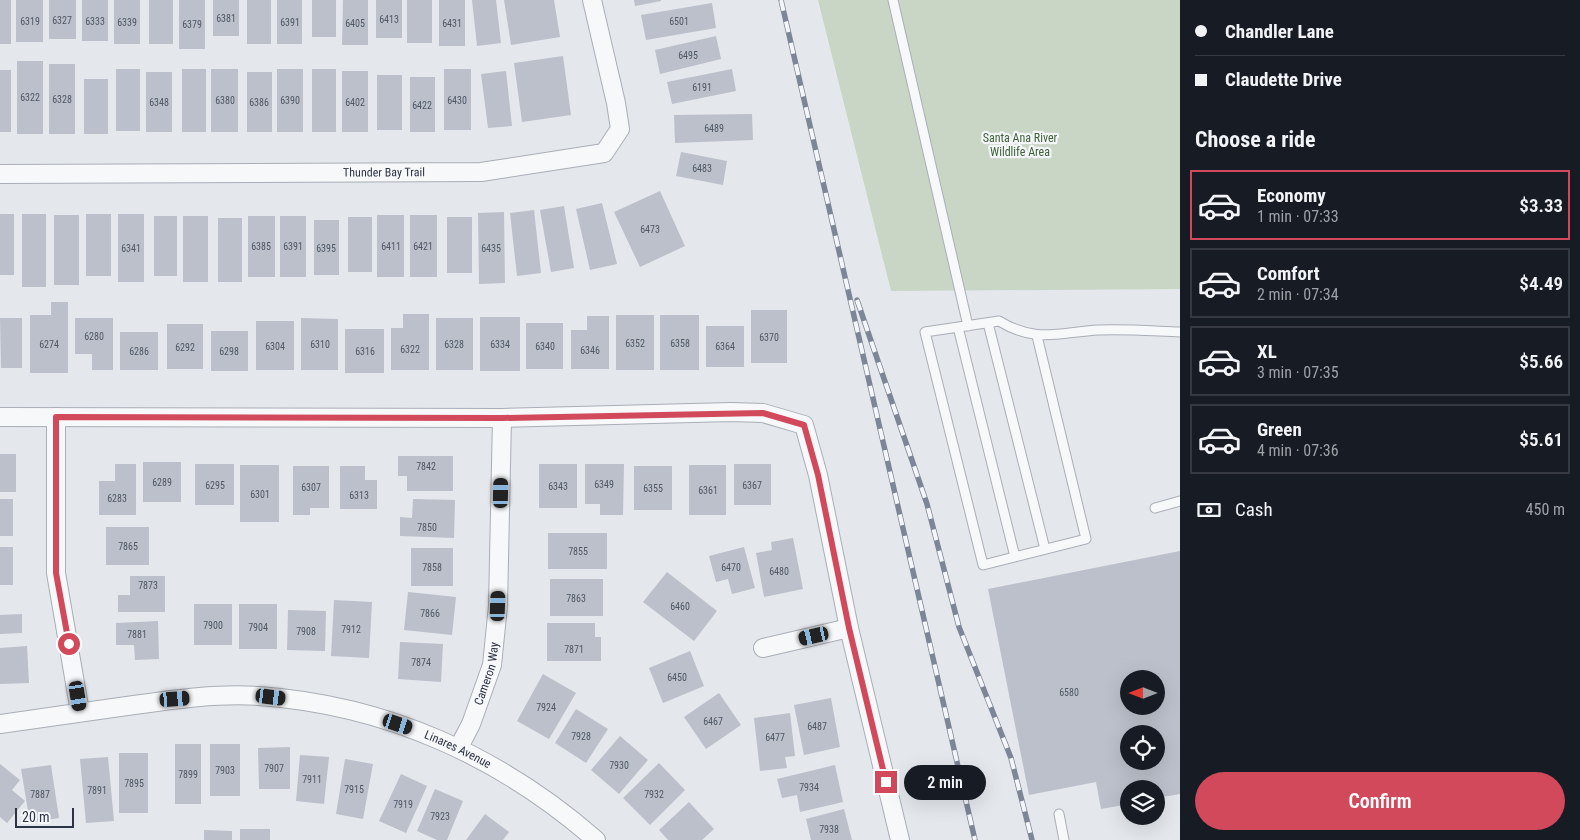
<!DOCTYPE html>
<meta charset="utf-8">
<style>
body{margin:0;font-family:"Roboto Condensed",sans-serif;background:#20242c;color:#f1f3f6;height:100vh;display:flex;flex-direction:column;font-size:19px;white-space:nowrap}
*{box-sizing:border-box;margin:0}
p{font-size:16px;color:#9ea1a6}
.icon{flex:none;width:28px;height:28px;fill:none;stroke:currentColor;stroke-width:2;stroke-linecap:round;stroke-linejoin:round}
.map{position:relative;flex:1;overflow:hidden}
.sheet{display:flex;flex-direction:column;background:#171b24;width:400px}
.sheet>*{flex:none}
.hud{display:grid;align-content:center;height:110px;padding:0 15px;background:#171b24}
.needle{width:32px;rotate:270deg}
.controls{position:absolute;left:1120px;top:670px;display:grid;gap:10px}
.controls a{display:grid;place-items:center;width:45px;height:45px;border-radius:50%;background:#171b24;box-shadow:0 5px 20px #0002;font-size:25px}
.scale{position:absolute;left:15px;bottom:12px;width:59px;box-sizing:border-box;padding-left:5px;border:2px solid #2b3445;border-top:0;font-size:14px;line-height:18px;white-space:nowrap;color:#2b3445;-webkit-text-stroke:4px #f4f6f9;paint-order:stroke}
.end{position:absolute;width:22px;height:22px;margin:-11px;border:6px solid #d1495b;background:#fff;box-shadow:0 0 0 2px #fff}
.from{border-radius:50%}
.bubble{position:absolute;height:35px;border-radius:18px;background:#171b24;box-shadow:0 5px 20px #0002;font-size:16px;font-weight:600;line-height:35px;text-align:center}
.car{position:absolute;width:15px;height:30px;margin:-15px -8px;border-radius:6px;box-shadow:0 0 4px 1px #0007;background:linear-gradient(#222 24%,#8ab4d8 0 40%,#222 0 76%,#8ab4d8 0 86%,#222 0)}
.hud b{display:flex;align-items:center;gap:18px;height:48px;font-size:19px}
.hud b+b{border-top:1px solid #363941}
.hud i{width:12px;height:12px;background:#f1f3f6}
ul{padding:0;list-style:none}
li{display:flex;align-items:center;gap:15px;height:70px;margin:0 10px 8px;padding:0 5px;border:2px solid #363941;border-radius:0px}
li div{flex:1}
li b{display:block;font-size:19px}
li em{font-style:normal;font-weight:600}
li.on{border-color:#d1495b}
li>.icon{width:45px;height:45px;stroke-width:1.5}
h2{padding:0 15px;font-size:22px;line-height:60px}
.pay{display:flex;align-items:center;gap:12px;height:55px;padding:0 15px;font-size:19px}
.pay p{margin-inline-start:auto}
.action{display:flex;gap:10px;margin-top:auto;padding:10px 15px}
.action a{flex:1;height:58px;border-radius:30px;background:#d1495b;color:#fff;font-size:20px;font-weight:600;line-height:58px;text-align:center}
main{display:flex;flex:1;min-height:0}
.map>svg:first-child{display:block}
.green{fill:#c9d6c5}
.building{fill:#bbc0ca;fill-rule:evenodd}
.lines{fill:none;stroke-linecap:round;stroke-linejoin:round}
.service-casing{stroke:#a9aeb7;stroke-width:11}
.minor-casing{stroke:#a9aeb7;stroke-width:20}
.service{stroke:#f7f8fa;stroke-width:9}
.minor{stroke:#f7f8fa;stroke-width:18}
.rail-casing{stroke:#7d8696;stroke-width:5.5}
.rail{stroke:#f4f6f9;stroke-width:4;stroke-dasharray:11;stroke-linecap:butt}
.route{stroke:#d1495b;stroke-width:6}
.labels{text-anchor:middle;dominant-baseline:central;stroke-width:4.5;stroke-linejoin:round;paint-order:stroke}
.number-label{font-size:10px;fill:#4f5766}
.park-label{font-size:12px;fill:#3f6138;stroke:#f4f6f9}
.street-label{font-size:12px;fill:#2b3445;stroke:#f4f6f9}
</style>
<main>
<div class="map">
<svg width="1180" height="840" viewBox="0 0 1180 840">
<rect width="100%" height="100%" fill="#e4e7ec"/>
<path class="green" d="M818 0H1180V289L891 291Z"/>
<path class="building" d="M0 0H11V44H0Z
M16 0H43V42H16Z
M49 0H76V39H49Z
M82 0H108V41H82Z
M114 0H140V44H114Z
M149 0H173V44H149Z
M179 0H205V49H179Z
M213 0H239V36H213Z
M247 0H271V44H247Z
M277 0H302V44H277Z
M312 0H336V37H312Z
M343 0H368V45H342Z
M376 0H402V38H376Z
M407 0H432V43H407Z
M439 0H465V46H439Z
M472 0H496L501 43 477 46Z
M504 0H554L560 37 511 45Z
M634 0H661V1L635 6Z
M712 3 716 28 646 40 641 15Z
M716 36 721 59 660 74 655 50Z
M563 56 571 115 522 122 514 63Z
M17 61H43V134H17Z
M49 64H75V134H49Z
M116 69H140V131H116Z
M182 69H206V132H182Z
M211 69H238V132H211Z
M277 69H303V132H277Z
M312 69H336V132H312Z
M444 69H471V130H444Z
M732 69 736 91 672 104 667 82Z
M0 70H11V132H0Z
M342 71H368V132H342Z
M506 71 512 126 488 128 481 74Z
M146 72H172V132H146Z
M247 72H272V132H247Z
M377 75H402V130H377Z
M410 77H435V132H410Z
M84 79H108V134H84Z
M752 114 753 140 675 143 674 115Z
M681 152 727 161 723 185 676 176Z
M660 191 685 246 640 267 614 212Z
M602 203 617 264 590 270 576 209Z
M564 206 574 268 551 272 540 210Z
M534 210 541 273 517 276 510 213Z
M504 212 505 283 479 284 478 213Z
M0 214H14V275H0Z
M22 214H46V287H22Z
M86 214H111V276H86Z
M118 214H144V282H118Z
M54 215H79V285H54Z
M377 215H404V277H377Z
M410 215H437V277H410Z
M154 216H177V276H154Z
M183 216H208V282H183Z
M248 216H275V277H248Z
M280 216H306V277H280Z
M348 217H372V272H348Z
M447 217H472V273H447Z
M218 218H242V282H218Z
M314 220H339V275H314Z
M51 302H68V373H30V315H51Z
M751 310H787V363H751Z
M403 314H429V370H391V328H403Z
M616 315H654V370H616Z
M660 315H699V370H660Z
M587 316H609V369H571V330H587Z
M480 317H520V371H480Z
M0 318H22V368H1Z
M75 318H113V370H92V354H75Z
M301 318 338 319V370H301Z
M436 318H473V370H436Z
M256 321H294V370H256Z
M526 323H563V369H526Z
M167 324H203V369H167Z
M706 326H744V367H706Z
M345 329H384V373H345Z
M211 331H248V371H211Z
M120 332H158V370H120Z
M0 454H16V492H0Z
M398 456H453V491H407V476H398Z
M143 462H181V502H143Z
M115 464H136V515H99V481H115Z
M195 464H234V505H195Z
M539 464H577V508H539Z
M585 464H624L623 515H600V504H585Z
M734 464H771V505H734Z
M240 465H279V522H240Z
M689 465H726V515H689Z
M293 466H329V508H310V515H293Z
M340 466H365V480H377V509H340Z
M634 466H672V510H634Z
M0 499H13V536H0Z
M413 499 455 500 454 538 400 536V517L412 518Z
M106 527H149V565H106Z
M548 533H607V569H548Z
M793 538 803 589 764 597 756 553 772 550 771 542Z
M0 547H13V585H0Z
M744 547 755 588 732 594 728 579 716 582 709 556Z
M411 548H453V586H411Z
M1180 551V794L1156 798V789H1129V804L1101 809 1096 782 1029 795 988 589ZM1129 679H1156V706H1129ZM1129 734H1156V761H1129Z
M667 572 717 611 694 641 643 602Z
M130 576H165V612H118V595H130Z
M550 579H603V616H550Z
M408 592 456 597 452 635 404 630Z
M334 600 372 602 369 658 331 656Z
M194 604H232V645H194Z
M239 604H277V649H239Z
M288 610 326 611 325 651 287 650Z
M22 614V633L0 634V615Z
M158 621 159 659 135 660 134 645H116V623Z
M547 623H595V637H601V661H547Z
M400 642 443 644 441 682 398 679Z
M27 646 29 683 0 684V648Z
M690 651 704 686 663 703 649 668Z
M543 674 576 693 549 739 517 721Z
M719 693 741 725 706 749 684 717Z
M831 698 840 747 804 755 794 705Z
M576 709 608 729 586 763 555 743Z
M790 713 795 756 785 757 787 768 760 771 754 718Z
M620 736 648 760 619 794 591 770Z
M175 744H201V804H175Z
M210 744H240V796H210Z
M290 747V789H259L258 748Z
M119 753H148V813H119Z
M300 755 329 757 324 804 296 801Z
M108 757 114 821 86 823 80 759Z
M345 759 373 764 363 819 336 814Z
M659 763 685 790 650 825 623 798Z
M0 764 20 780 12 790 25 801 7 823 0 817Z
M51 765 59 818 30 823 21 769Z
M835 765 843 802 800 812 797 795 782 798 777 779Z
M401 774 427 786 406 833 379 821Z
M435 789 463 801 447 840H437L417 831Z
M689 802 714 829 702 840H668L659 830Z
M844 809 852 840H811L806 819Z
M485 814 509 832 503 840H466Z
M240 829H270V840H240Z
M204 830 232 831V840H204Z"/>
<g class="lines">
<defs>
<path id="service" d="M893 0 968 326
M988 323 1045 549
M958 327 1015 557
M1037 336 1086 539 983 565 925 332 999 321C1037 344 1059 332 1099 330 1126 329 1153 331 1180 332
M1155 508 1180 501
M1059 814 1064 840"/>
<g id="minor">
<path id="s1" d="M0 174 481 172 604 153 620 129 616 103 592 0"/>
<path d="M0 417 502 418 731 412 763 413 804 425 818 475 849 628 900 840"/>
<path d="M56 417V573L80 712"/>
<path d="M763 648 849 628"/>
<path id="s2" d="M0 724C42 718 85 712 127 706 170 700 215 693 259 696 386 705 500 756 596 840"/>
<path id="s3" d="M459 747 471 724 492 665 498 606 502 418"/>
</g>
</defs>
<use href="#service" class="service-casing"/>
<use href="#minor" class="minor-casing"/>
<use href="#service" class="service"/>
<use href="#minor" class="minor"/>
<defs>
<path id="rail" d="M781 0 975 840
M857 300 927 504 959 627 1011 758 1032 840"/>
</defs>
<use href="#rail" class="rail-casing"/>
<use href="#rail" class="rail"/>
</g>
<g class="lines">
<path class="route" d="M69 644 56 573V417L502 418 763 413 804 425 818 475 849 628 886 782"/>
</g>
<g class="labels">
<g class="number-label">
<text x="226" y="18">6381</text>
<text x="389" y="19">6413</text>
<text x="62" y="20">6327</text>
<text x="30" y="21">6319</text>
<text x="95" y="21">6333</text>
<text x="679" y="21">6501</text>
<text x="127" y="22">6339</text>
<text x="290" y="22">6391</text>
<text x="355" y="23">6405</text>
<text x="452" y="23">6431</text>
<text x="192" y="24">6379</text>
<text x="688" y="55">6495</text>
<text x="702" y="87">6191</text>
<text x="30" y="97">6322</text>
<text x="62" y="99">6328</text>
<text x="225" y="100">6380</text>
<text x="290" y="100">6390</text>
<text x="457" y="100">6430</text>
<text x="159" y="102">6348</text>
<text x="259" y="102">6386</text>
<text x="355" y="102">6402</text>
<text x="422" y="105">6422</text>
<text x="714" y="128">6489</text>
<text x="702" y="168">6483</text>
<text x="650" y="229">6473</text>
<text x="261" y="246">6385</text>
<text x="293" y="246">6391</text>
<text x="391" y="246">6411</text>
<text x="423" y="246">6421</text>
<text x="131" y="248">6341</text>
<text x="326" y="248">6395</text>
<text x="491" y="248">6435</text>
<text x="94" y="336">6280</text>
<text x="769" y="337">6370</text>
<text x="635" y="343">6352</text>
<text x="680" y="343">6358</text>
<text x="49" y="344">6274</text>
<text x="320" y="344">6310</text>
<text x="454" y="344">6328</text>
<text x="500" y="344">6334</text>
<text x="275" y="346">6304</text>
<text x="545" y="346">6340</text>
<text x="725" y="346">6364</text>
<text x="185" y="347">6292</text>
<text x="410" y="349">6322</text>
<text x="590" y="350">6346</text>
<text x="139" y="351">6286</text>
<text x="229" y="351">6298</text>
<text x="365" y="351">6316</text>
<text x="426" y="466">7842</text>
<text x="162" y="482">6289</text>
<text x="604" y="484">6349</text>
<text x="215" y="485">6295</text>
<text x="752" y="485">6367</text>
<text x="558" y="486">6343</text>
<text x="311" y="487">6307</text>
<text x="653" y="488">6355</text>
<text x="708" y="490">6361</text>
<text x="260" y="494">6301</text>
<text x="359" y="495">6313</text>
<text x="117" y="498">6283</text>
<text x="427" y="527">7850</text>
<text x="128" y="546">7865</text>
<text x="578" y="551">7855</text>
<text x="432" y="567">7858</text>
<text x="731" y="567">6470</text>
<text x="779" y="571">6480</text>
<text x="148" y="585">7873</text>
<text x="576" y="598">7863</text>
<text x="680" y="606">6460</text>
<text x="430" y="613">7866</text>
<text x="213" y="625">7900</text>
<text x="258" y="627">7904</text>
<text x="351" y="629">7912</text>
<text x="306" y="631">7908</text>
<text x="137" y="634">7881</text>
<text x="574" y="649">7871</text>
<text x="421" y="662">7874</text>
<text x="677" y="677">6450</text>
<text x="1069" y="692">6580</text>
<text x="546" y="707">7924</text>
<text x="713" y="721">6467</text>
<text x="817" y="726">6487</text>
<text x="581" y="736">7928</text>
<text x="775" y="737">6477</text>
<text x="619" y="765">7930</text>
<text x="274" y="768">7907</text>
<text x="225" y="770">7903</text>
<text x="188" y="774">7899</text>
<text x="312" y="779">7911</text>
<text x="134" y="783">7895</text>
<text x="809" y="787">7934</text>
<text x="354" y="789">7915</text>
<text x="97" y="790">7891</text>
<text x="40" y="794">7887</text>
<text x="654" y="794">7932</text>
<text x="403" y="804">7919</text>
<text x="440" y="816">7923</text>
<text x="829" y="829">7938</text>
</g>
<g class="park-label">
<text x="1020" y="138">Santa Ana River<tspan x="1020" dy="14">Wildlife Area</tspan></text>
</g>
<g class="street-label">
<text stroke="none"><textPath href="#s1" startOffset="384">Thunder Bay Trail</textPath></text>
<text stroke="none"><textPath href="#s3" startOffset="79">Cameron Way</textPath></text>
<text stroke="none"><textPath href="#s2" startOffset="468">Linares Avenue</textPath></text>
</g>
</g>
</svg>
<div class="controls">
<a><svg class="needle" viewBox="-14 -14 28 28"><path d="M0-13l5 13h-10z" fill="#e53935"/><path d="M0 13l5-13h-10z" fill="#9ea1a6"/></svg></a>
<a><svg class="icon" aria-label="locate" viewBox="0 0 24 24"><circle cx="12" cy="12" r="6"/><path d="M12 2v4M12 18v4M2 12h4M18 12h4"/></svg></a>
<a><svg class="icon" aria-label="layers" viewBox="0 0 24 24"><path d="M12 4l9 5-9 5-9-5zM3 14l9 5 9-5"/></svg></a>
</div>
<div class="scale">20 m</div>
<i class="end from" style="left:69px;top:644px"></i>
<i class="end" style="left:886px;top:782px"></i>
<div class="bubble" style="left:904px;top:765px;width:82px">2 min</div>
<i class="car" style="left:501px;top:493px;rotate:1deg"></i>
<i class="car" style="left:498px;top:606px;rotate:2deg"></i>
<i class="car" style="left:814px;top:636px;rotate:257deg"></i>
<i class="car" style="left:78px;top:696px;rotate:171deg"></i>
<i class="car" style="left:271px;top:697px;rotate:97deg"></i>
<i class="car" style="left:175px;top:699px;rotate:86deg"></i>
<i class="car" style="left:398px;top:724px;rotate:108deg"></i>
</div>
<section class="sheet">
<div class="hud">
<b><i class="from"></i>Chandler Lane</b>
<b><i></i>Claudette Drive</b>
</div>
<h2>Choose a ride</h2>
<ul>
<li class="on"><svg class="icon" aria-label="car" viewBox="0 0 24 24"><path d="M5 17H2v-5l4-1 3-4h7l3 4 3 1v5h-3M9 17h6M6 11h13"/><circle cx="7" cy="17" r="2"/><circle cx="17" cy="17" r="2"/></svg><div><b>Economy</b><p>1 min · 07:33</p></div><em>$3.33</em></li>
<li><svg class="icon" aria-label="car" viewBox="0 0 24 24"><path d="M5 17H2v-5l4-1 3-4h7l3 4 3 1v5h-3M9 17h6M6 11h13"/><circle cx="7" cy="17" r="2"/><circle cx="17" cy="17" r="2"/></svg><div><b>Comfort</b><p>2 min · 07:34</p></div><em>$4.49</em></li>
<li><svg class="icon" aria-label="car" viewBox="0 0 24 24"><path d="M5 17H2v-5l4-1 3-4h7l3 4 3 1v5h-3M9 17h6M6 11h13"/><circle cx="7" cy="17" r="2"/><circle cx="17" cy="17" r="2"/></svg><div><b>XL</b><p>3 min · 07:35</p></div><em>$5.66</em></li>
<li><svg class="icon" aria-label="car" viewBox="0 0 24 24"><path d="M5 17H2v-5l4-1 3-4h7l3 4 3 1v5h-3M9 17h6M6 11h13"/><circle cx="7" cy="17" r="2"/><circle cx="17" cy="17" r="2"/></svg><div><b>Green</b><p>4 min · 07:36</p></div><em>$5.61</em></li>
</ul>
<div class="pay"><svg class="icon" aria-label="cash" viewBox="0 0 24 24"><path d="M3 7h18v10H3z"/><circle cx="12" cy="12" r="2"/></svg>Cash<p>450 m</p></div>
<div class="action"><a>Confirm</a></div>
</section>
</main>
